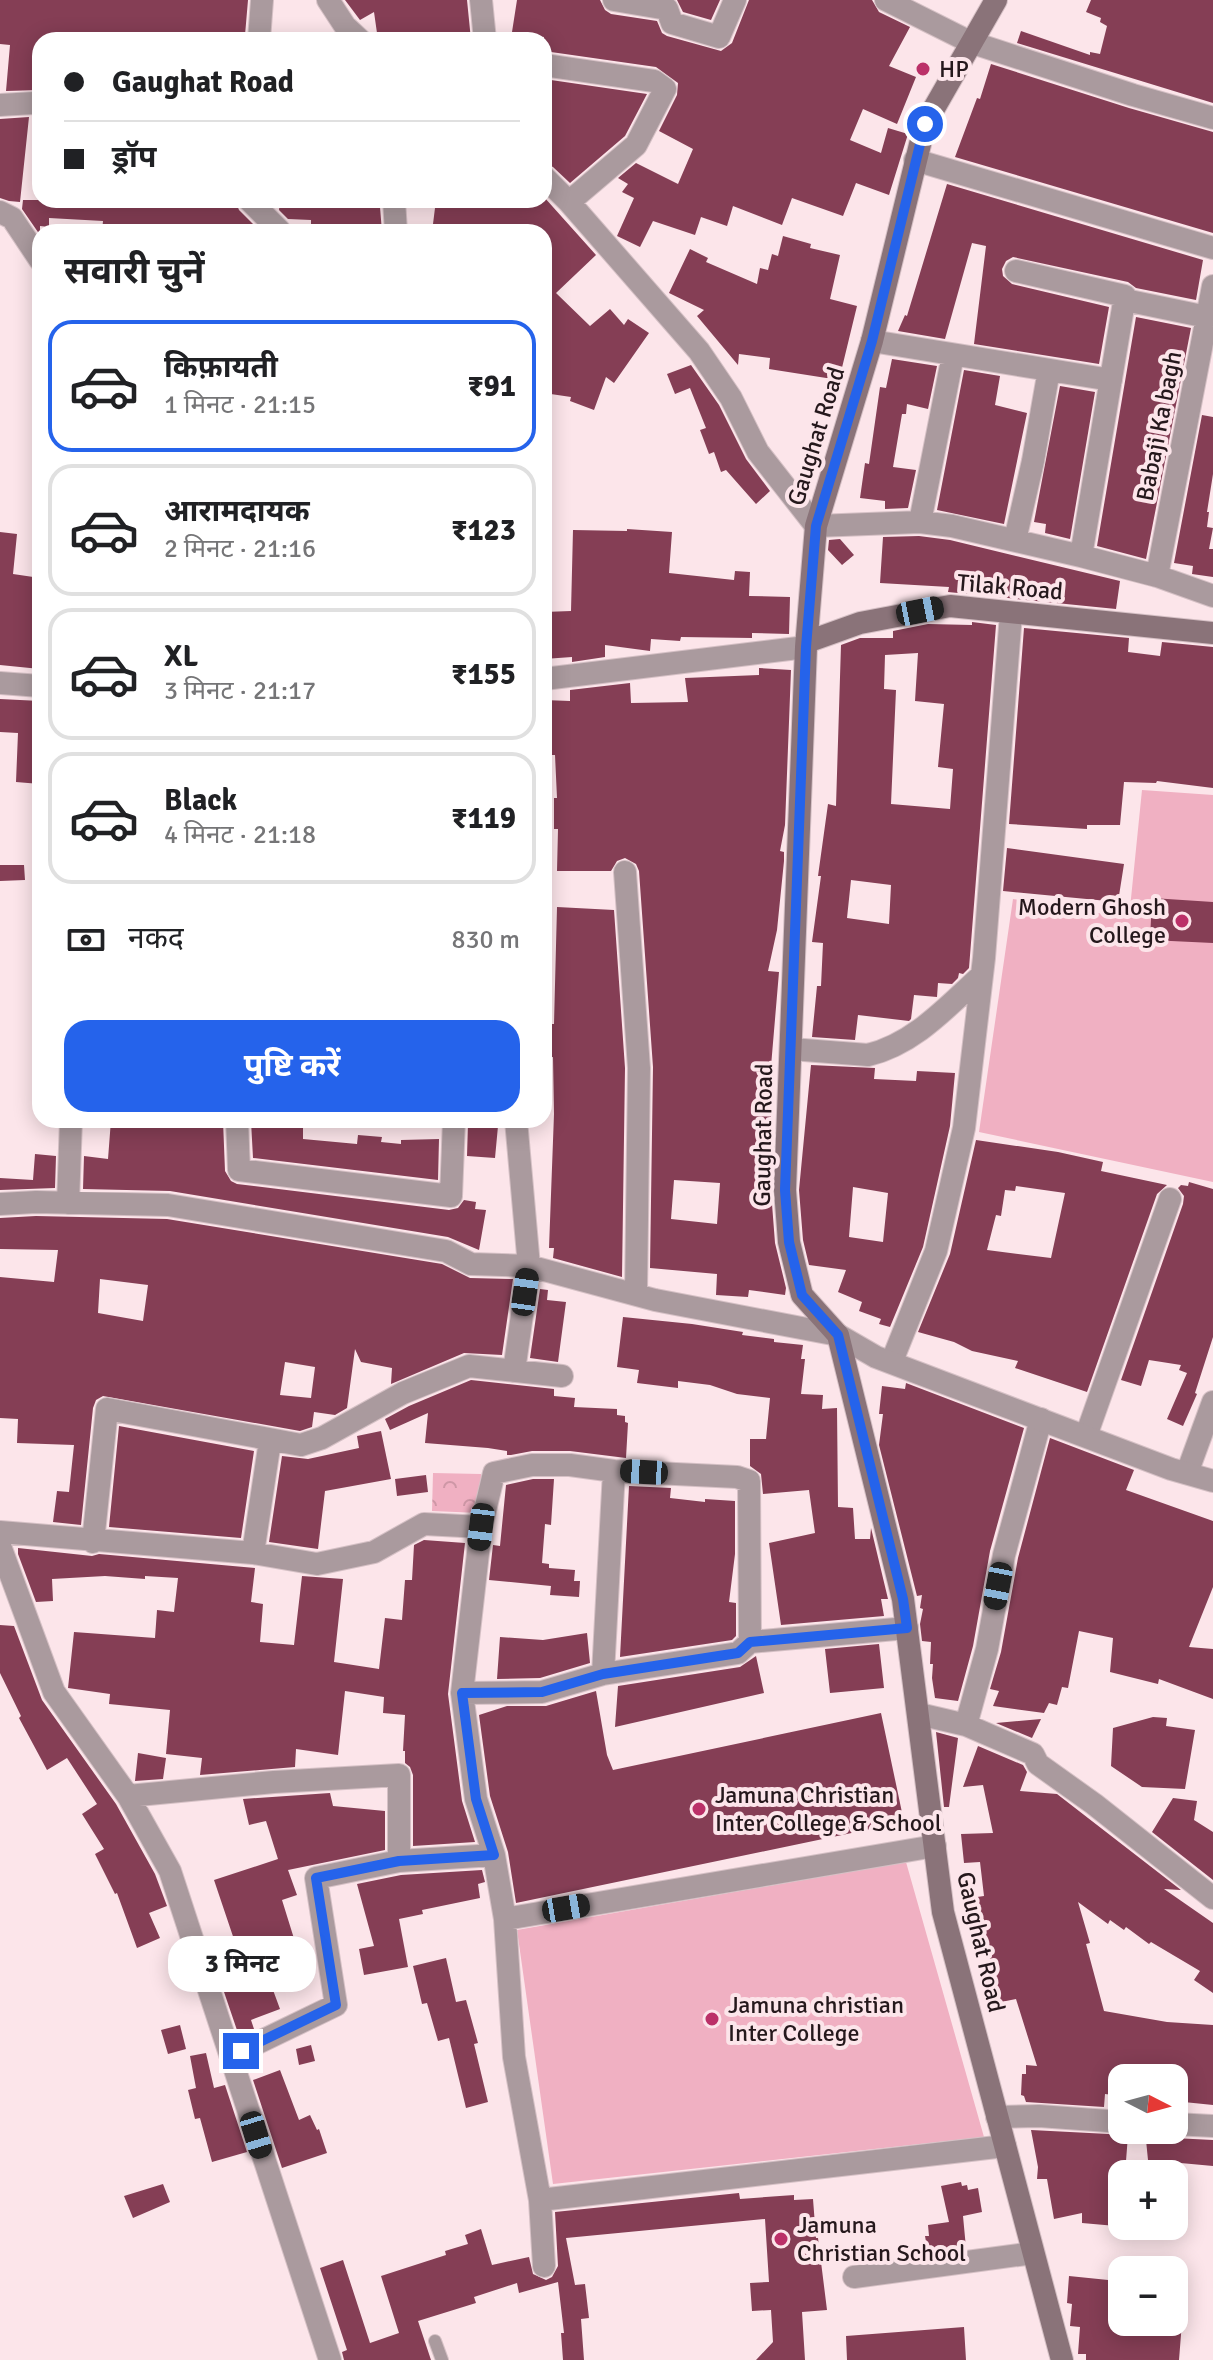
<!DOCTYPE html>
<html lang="hi">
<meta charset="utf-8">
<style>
body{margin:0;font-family:Signika,"Noto Sans Devanagari",sans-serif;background:#f2f2f2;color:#202124;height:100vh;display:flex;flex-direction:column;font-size:30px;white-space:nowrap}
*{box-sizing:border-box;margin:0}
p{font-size:26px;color:#757577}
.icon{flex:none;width:44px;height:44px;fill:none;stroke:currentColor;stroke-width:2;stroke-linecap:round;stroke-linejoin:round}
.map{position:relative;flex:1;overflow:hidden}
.panel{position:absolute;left:32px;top:224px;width:520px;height:904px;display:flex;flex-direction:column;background:#fff;border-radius:24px;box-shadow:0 4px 20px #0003}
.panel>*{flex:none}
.top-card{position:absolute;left:32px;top:32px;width:520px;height:176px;border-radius:24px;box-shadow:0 4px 20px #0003;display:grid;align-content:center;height:176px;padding:0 32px;background:#fff}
.needle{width:52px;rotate:96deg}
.tools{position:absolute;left:1108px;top:2064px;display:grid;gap:16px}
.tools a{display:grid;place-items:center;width:80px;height:80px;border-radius:16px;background:#fff;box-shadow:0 4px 20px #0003;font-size:40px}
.end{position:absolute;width:36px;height:36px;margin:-18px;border:10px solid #2563eb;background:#fff;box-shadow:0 0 0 4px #fff}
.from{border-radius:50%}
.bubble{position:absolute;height:56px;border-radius:24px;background:#fff;box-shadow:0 4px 20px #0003;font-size:26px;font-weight:700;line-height:56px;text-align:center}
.car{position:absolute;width:24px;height:48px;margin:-24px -12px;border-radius:10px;box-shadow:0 0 6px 2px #0007;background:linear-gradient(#222 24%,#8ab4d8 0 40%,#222 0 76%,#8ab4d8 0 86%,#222 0)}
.top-card b{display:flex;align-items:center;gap:28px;height:76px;font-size:30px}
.top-card b+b{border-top:2px solid #e0e0e0}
.top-card i{width:20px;height:20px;background:#202124}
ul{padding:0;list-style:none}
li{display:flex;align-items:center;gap:24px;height:132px;margin:0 16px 12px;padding:0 16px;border:4px solid #e0e0e0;border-radius:24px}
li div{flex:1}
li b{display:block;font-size:30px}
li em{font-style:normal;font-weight:700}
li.active{border-color:#2563eb}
li>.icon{width:72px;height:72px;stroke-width:1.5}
h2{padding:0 32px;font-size:36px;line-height:96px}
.pay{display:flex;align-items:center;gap:20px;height:88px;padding:0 32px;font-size:30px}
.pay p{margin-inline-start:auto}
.cta{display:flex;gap:16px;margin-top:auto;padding:16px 32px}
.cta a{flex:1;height:92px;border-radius:24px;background:#2563eb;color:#fff;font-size:32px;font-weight:700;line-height:92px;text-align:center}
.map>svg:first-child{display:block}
.green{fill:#f0b0c2}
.park{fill:url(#park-crowns)}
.building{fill:#853e55;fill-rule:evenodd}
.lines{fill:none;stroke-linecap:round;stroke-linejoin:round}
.service-casing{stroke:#d5c0c5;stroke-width:14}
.minor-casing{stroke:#d5c0c5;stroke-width:24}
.tertiary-casing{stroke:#d5c0c5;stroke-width:24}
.secondary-casing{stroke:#d5c0c5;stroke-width:24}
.service{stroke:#aa9a9e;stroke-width:12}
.minor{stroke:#aa9a9e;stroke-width:22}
.tertiary{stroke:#aa9a9e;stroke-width:22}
.secondary{stroke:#8a7379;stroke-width:22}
.route{stroke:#2563eb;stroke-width:10}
.poi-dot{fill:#bb3068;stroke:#fce5ea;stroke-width:3}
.labels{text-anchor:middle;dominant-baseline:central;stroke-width:8;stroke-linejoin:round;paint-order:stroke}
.poi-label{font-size:24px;fill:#25181c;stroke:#fce5ea;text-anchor:start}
.street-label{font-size:24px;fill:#25181c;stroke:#fce5ea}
</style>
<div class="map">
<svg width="1213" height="2360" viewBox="0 0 1213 2360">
<defs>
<pattern id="park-crowns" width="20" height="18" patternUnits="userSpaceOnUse" patternTransform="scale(2)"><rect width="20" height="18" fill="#f0b0c2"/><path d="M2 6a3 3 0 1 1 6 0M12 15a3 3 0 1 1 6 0" fill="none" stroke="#ce97a6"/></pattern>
</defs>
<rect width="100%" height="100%" fill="#fce5ea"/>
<path class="green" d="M1142 790 1213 795V1182L979 1132 1013 899 1129 918Z
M906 1862 984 2137 553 2184 517 1930Z"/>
<path class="park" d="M433 1473 481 1474 480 1513 432 1511Z"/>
<path class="building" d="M0 0H248L245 35H237L236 40H155L122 36 104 37 103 40H40V90L6 91 10 45 0 44Z
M345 0H467L471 40H378L374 12 360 20Z
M517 0H600L605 10 611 14 657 21 662 33 667 36 721 51 732 43 749 0H872L879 12 910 27 889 66 916 77 897 124 863 109 850 140 881 153 888 128 908 134 889 195 856 183 843 216 792 198 782 225 733 206 727 226 701 217 695 235 653 221 640 247 617 236 634 198 622 192 628 184 618 178 636 163 678 184 693 149 659 131 677 95 678 83 656 67 544 51V37L512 32Z
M677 0H720L711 20 683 12Z
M1091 0H1213V103L1017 43 1021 31 1090 55V52L1100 54 1107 26 1100 22 1101 18 1086 12Z
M991 64 1129 108 1213 132V233L955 157 977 98 980 99Z
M544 79 647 94 625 136 570 183 553 167 544 163Z
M29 117 20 202 9 201 0 198V119Z
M947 184 1203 260 1196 300 1136 288 1128 282 1013 257 1006 261 1002 269 1003 276 1012 284 1109 307 1099 364 974 344 986 246 972 243 945 339 898 331 905 315 907 316Z
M544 197 596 255 556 293 590 326 610 309 624 325 628 319 649 333 614 383 606 377 594 410 570 401 571 397 544 393V278L551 270 544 264V232H432L436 200H544Z
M23 200H235L239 210 261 232H113L102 231 103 221 49 218V227L40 226V235L22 209Z
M280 200H368V206L380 207 382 232H315L316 224H311V220L288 219 279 210Z
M783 236 811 244 810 248 840 255 830 299 857 306 839 380 769 369 770 358 739 354 738 365 697 316 704 310 669 293 690 249 708 258 706 262 757 284 760 268 768 270 772 254 778 256Z
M1136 317 1191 328 1146 559 1097 546Z
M892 359 937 366 928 409 907 404 906 414H902L893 467 916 470 908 508 885 509V501L860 498 865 463 869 464 880 387 886 388Z
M691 365 719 405 746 459 770 491 756 504 726 470 721 472 714 452 709 454 700 430 706 428 690 388 675 394 667 374Z
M964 370 1000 376 995 405 1027 413 1004 524 937 510Z
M1060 386 1095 392 1070 539 1045 533 1046 524 1034 522Z
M1202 415 1213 417V474L1207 512H1209L1207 527 1213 528 1209 549H1213V577L1192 574 1193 566 1174 563Z
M627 529 672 532 669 573 734 580 735 571 750 572 749 596 790 597 789 634 752 633V638L681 637 680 641 651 639 650 651 605 645V657L572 662V657L544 659V612L571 611 573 530 627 531Z
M0 532 17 534 13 574 40 578V669L0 665Z
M919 536 950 540 1120 581 1116 609 948 592 949 587 880 583 883 537Z
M840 539 854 555 842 565 828 550 829 540Z
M972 622 996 625 969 968 963 974 959 973 958 978 952 984 938 983 937 997 914 995 911 1019 909 1021 858 1015 855 1040 812 1037 817 986H821L823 943 812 942 821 876H818L828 804 836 806 841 645 860 638H893V631L928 624 972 625ZM918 653 915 701 944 704 938 767 953 769 950 809 891 804 896 690 884 689 885 655ZM851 880 891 885 889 924 847 918Z
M1024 628 1129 638 1128 652 1160 656 1162 642 1213 647V788L1157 781 1156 783 1124 782 1120 825H1087V829L1009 824Z
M759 668 791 670 785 825 780 851 784 852V861L777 930 768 971 779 972 769 1090H773L768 1156H772L771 1191 775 1243 786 1288 785 1295 749 1290 748 1297 716 1295 717 1274 650 1268 653 1067 639 871 636 864 625 858 617 861 611 871H557L558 829H554V798H557L555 755H552L551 721 544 720V700L570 701V690L630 683 631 703 688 702 685 678 759 675ZM674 1180 720 1183 717 1224 671 1219Z
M0 699 40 701V784L16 782 18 733 0 732Z
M1007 848 1124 864 1118 902 1003 891Z
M0 865H24L25 880 0 881Z
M1152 898 1213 902V943L1150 940Z
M557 907 614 910 625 1068 622 1277 553 1258 554 1248H549L554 1114 553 1057 546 1058 545 1024H554Z
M811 1065 875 1068 874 1079 916 1081 917 1071 955 1073 950 1126 923 1247 890 1327 879 1324 881 1319 859 1311 862 1302 838 1292 846 1270 809 1265 803 1240 799 1190ZM853 1187 888 1193 883 1242 849 1237Z
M111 1120 223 1121 225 1171 231 1181 237 1184 449 1210 458 1208 464 1200 476 1202 475 1209 486 1210 479 1250 448 1237 170 1191 83 1189 84 1156 108 1159Z
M251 1121 303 1122V1139L357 1144 358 1135 382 1137 381 1142 401 1144V1140L439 1139 438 1180 253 1158Z
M468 1124 498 1126 495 1158 467 1156Z
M976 1140 1058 1152 1103 1162 1101 1171 1167 1185 1157 1194 1087 1392 1015 1368 1018 1361 972 1351 954 1342 918 1332 950 1254ZM1016 1186 1065 1193 1051 1258 987 1250 996 1215 1001 1216 1005 1190 1015 1191Z
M35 1154 56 1156 55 1188 0 1190V1178L33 1180Z
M1189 1182 1213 1189V1337L1195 1393 1197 1394 1183 1426 1167 1419 1187 1373 1179 1370 1181 1365 1149 1360 1141 1386 1121 1380 1183 1204 1184 1196 1178 1188 1181 1185 1188 1186Z
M36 1216 167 1219 442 1264 470 1278 513 1279 502 1355 464 1353 391 1384 392 1368 361 1362 355 1349 347 1408 335 1415 314 1412 312 1427 300 1431 103 1396 96 1400 93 1408 81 1525 53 1522 57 1491 69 1492 74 1445 17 1443 18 1419 0 1418V1277L54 1282 58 1250 0 1249V1218ZM100 1279 148 1285 143 1321 98 1313ZM285 1362 315 1367 311 1398 280 1395Z
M540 1289 548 1290 547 1300 566 1302 558 1362 530 1358Z
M623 1317 692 1324 743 1332 742 1335 774 1339V1342L803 1345 801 1359H805L801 1394 823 1395 822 1409 837 1408 838 1507 853 1508 855 1539H870L871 1528 888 1599H881L884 1616 781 1625 769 1543 815 1533 809 1490 763 1494 761 1474 750 1466V1439H766L770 1398 737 1394 710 1385 678 1381V1388L637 1383 639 1370 617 1367Z
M471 1380 554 1389V1396L575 1398 574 1407 617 1409V1415L625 1416V1422L628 1423 626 1458 570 1451H532L511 1455H507V1451L488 1448 425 1443 428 1413 390 1430 385 1419 409 1406Z
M906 1383 1024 1428 990 1551 973 1646 958 1701 935 1698 932 1678 933 1664H930L931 1642 922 1641 920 1624 923 1609 920 1608 922 1595 917 1596 879 1445 883 1414H879L882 1386 905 1389Z
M119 1426 254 1451 241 1538 109 1527Z
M381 1431 391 1479 325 1491 318 1549 269 1542 282 1456 308 1459 359 1448 357 1436Z
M1050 1438 1134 1470 1126 1490 1213 1521V1587L1189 1647 1213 1649V1699L1159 1679 1158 1684 1110 1672 1113 1638 1079 1631 1068 1688 1062 1687 1057 1705 1049 1703 1044 1713 993 1706 999 1691 990 1689 1001 1652 1018 1558Z
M426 1475 428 1492 397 1496 395 1479Z
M533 1479H554L551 1525 545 1524 542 1563 549 1564V1568L575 1570 574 1581H580L579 1597 550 1595 551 1586 489 1580 493 1545 500 1546 506 1485Z
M629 1486 671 1488 670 1498 705 1502V1499L735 1501V1554L729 1602 736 1603V1636L732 1640 620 1657Z
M424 1540 465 1543 448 1694 462 1801 475 1842 413 1846V1775L410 1767 405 1763V1751H403L405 1715 383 1713 384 1697 345 1691 338 1755 296 1749 295 1767 200 1775 202 1758 166 1754 170 1710 109 1704 110 1694 68 1688 74 1632 155 1638 157 1610 174 1612 178 1578 145 1576V1579L105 1576 52 1579 53 1601 36 1602 18 1554V1548L92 1556 99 1554 255 1568 251 1602 263 1604 260 1642 294 1645 302 1576 343 1579 334 1662 379 1669 385 1618 402 1620 405 1580H412L414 1545Z
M0 1625 14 1626 42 1700 116 1804 155 1874 167 1906 149 1913 160 1938 137 1948 117 1893 115 1894 95 1854 104 1849 82 1814 97 1804 67 1758 47 1770 19 1718 21 1716 0 1673Z
M587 1633 590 1663 540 1678 497 1679 500 1637 543 1640Z
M879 1644 884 1688 830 1693 825 1649Z
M756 1656 764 1693 615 1727 618 1686 740 1667Z
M596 1691 607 1755 613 1770 881 1713 904 1822 516 1903 508 1852 490 1796 479 1715 507 1706H546Z
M1153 1717 1167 1718 1166 1726 1195 1730 1185 1789 1142 1787 1111 1766 1113 1728Z
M1041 1719 1032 1738 996 1723Z
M936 1732 958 1738 949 1807H944Z
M978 1746 1023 1765 1027 1772 1020 1791 1057 1794 1181 1890 1164 1889 1213 1923V1993L1194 1980 1200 1971 1151 1942 1149 1944 1126 1927 1124 1930 1110 1920 1108 1924 1078 1902 1090 1943 1086 1944 1104 2011 1167 2022 1213 2025V2105L1174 2101V2078H1122V2096L1105 2094 1104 2107 1026 2102 1024 2096 1021 2095 1022 2074H1026V2065L1037 2066 1016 1999 1001 2002 984 1936 977 1897 984 1896 980 1862 964 1863 961 1834 993 1833 983 1785 963 1787Z
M138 1753 166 1758 163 1779 135 1781Z
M330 1793 333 1806 385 1811V1850L288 1870 297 1895 282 1900 296 1945 300 1944 310 1979 273 1990 280 2009 251 2020 254 2029 239 2036 223 1989 243 1982 240 1974 245 1972 214 1880 278 1859 266 1821 249 1825 243 1799Z
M1173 1798 1197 1801 1194 1820 1213 1832V1880L1152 1832Z
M482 1870 485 1882 478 1884 480 1898 422 1910 423 1914 399 1919 408 1967 364 1975 359 1949 374 1946 357 1884 401 1875Z
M446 1958 456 2002 466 2000 478 2043 474 2044 488 2102 466 2108 449 2038 438 2041 427 2003 422 2004 413 1966Z
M180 2025 186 2049 168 2054 161 2030Z
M311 2045 315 2061 299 2065 296 2049Z
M206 2053 214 2088 225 2085 247 2152 212 2162 200 2118 195 2119 188 2090 196 2088 190 2056Z
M280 2070 299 2120 310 2115 317 2130 319 2129 327 2153 282 2168 253 2080Z
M1031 2130 1128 2135 1125 2174H1122V2212H1117L1116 2226 1082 2223V2213L1054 2219 1047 2179H1037L1038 2167Z
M1145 2130H1161L1173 2138 1213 2140V2166L1148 2160Z
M961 2182 962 2186 967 2185 968 2190 978 2188 982 2212 963 2216 966 2248 928 2253 925 2236H929L928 2225 949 2222 941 2186Z
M163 2184 170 2202 133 2218 124 2196Z
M739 2193 740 2199 794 2195V2200L813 2199 816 2238H818L827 2310 802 2312 805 2360H756L773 2342 771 2310 752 2311 750 2283 769 2282 765 2219 566 2238 575 2285 585 2284 589 2318 581 2319 584 2360H563L561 2333H564L558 2282 519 2293 517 2283 474 2297 476 2303 418 2321 431 2360H344L342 2352 347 2350 320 2268 343 2260 370 2343 399 2333 381 2276 446 2255 445 2251 468 2244 465 2235 481 2229 492 2265 529 2257 533 2274 546 2280 552 2277 558 2266 555 2212Z
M1069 2276 1118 2281 1116 2309 1122 2310V2322H1182L1179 2360H1086V2354H1078L1080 2327 1070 2326 1072 2304 1067 2303Z
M964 2327 966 2360H847L846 2336Z"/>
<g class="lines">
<defs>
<path id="service" d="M435 2341 442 2360"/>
<path id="minor" d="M328 0 345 26 360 40
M481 0 485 40
M614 0 667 9 672 23 719 37 735 0
M886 0 970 42 1133 95 1213 118
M259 40 262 0
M544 65 654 81 665 89 636 145 569 202
M0 105 34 103
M915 160 1213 248
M544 177 569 202 699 351 731 398 758 452 816 526 920 522 952 526 1081 556 1157 576 1213 596
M249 200 279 230
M394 200 396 232
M0 212 12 218 40 260
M1016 271 1125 296 1081 556
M1125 300 1207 317
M872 341 1111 380
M920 522 953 355
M1015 540 1033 461 1049 370
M1157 576 1213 286
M544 679 806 647
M0 683 40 686
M625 872 639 1068 636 1294
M791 1049 868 1055C914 1044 947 1007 981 976
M237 1120 239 1170 451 1196 454 1120
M68 1203 71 1120
M0 1204 36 1202 168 1205 446 1251 471 1264 529 1266 655 1300 838 1335
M892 1361 936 1251 964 1128 984 958 1011 614
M514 1371 529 1266 516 1120
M1086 1436 1170 1199
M1187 1473 1213 1402
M0 1532 253 1553 317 1564 374 1552 424 1524 481 1527
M93 1542 107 1409 301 1445 322 1438 403 1393 469 1366 562 1376
M0 1546 54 1692 128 1796 170 1871 330 2360
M253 1553 270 1441
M603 1674 614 1471
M462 1693 542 1692 603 1674 738 1653 750 1642 907 1628
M919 1714 966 1725 1033 1754 1038 1764 1094 1804 1213 1898
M966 1725 987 1649 1004 1555 1041 1419
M128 1796 274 1782 399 1775V1861
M505 1919 935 1846
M241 2051 336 2005 316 1878 399 1861 494 1855
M997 2117 1039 2116 1122 2122
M1174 2124 1213 2126
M540 2200 1005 2146
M544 2266 540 2200 514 2057 505 1919 494 1855 476 1799 462 1693 481 1527 494 1473 532 1465H570L614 1471 737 1477 749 1481 750 1642
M854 2277 1033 2253"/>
<path id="tertiary" d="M838 1335 876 1357 1171 1469 1213 1481"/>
<path id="secondary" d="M996 0 925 124 872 341 816 526 806 647 785 1190 789 1242 802 1295 838 1335 903 1599 943 1912 1062 2360
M807 642 860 623 950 606 1213 633"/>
</defs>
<use href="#service" class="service-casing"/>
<use href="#minor" class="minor-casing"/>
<use href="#tertiary" class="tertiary-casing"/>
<use href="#secondary" class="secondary-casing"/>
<use href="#service" class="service"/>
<use href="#minor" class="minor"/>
<use href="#tertiary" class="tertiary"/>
<use href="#secondary" class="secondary"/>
</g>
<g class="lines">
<path class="route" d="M241 2051 336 2005 316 1878 399 1861 494 1855 476 1799 462 1693 542 1692 603 1674 738 1653 750 1642 907 1628 903 1599 838 1335 802 1295 789 1242 785 1190 806 647 816 526 872 341 925 124"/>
</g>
<g class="poi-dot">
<circle cx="923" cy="69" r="8"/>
<circle cx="1182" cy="921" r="8"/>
<circle cx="699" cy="1809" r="8"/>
<circle cx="712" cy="2019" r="8"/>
<circle cx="781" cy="2239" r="8"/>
</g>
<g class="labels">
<g class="poi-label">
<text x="939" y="69">HP</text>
<text x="1166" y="907" text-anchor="end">Modern Ghosh<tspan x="1166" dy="28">College</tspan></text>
<text x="715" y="1795">Jamuna Christian<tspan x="715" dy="28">Inter College &amp; School</tspan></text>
<text x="728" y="2005">Jamuna christian<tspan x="728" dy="28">Inter College</tspan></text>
<text x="797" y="2225">Jamuna<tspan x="797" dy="28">Christian School</tspan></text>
</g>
<g class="street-label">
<text transform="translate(1159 426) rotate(-79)">Babaji Ka bagh</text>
<text transform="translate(816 436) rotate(-73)">Gaughat Road</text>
<text transform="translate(1010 587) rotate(5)">Tilak Road</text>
<text transform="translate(763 1135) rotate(-89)">Gaughat Road</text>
<text transform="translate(981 1942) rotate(77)">Gaughat Road</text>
</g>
</g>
</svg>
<div class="tools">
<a><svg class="needle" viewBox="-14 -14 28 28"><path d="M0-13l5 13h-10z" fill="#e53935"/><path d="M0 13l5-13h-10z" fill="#757577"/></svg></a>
<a>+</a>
<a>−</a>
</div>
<i class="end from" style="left:925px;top:124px"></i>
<i class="end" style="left:241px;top:2051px"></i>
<div class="bubble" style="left:168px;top:1936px;width:148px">3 मिनट</div>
<i class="car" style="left:920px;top:611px;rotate:79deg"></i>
<i class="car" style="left:525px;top:1292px;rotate:8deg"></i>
<i class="car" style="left:644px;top:1472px;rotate:273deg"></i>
<i class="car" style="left:481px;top:1527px;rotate:187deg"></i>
<i class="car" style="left:998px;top:1586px;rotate:191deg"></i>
<i class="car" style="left:566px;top:1908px;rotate:80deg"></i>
<i class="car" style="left:256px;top:2135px;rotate:163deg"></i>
<div class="top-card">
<b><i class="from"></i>Gaughat Road</b>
<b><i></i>ड्रॉप</b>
</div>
<section class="panel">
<h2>सवारी चुनें</h2>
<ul>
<li class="active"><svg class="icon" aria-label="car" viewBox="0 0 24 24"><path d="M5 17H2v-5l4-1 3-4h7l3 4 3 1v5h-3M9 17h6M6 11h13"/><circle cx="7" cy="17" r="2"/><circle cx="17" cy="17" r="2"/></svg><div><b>किफ़ायती</b><p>1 मिनट · 21:15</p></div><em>₹91</em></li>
<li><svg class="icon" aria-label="car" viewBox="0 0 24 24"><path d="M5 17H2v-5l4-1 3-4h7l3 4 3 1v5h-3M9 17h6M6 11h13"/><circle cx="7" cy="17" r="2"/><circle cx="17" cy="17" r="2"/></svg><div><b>आरामदायक</b><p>2 मिनट · 21:16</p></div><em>₹123</em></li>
<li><svg class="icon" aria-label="car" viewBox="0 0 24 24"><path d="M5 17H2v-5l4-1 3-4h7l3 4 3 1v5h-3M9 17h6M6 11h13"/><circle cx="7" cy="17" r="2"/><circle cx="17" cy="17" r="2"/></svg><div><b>XL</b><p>3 मिनट · 21:17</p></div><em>₹155</em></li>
<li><svg class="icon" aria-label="car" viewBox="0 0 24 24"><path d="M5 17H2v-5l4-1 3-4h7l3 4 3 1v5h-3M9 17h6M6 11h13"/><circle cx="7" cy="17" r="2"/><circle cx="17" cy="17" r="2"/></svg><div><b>Black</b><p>4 मिनट · 21:18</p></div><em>₹119</em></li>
</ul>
<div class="pay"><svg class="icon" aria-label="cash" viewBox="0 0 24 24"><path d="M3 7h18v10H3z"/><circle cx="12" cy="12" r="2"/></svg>नकद<p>830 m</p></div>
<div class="cta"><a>पुष्टि करें</a></div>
</section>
</div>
